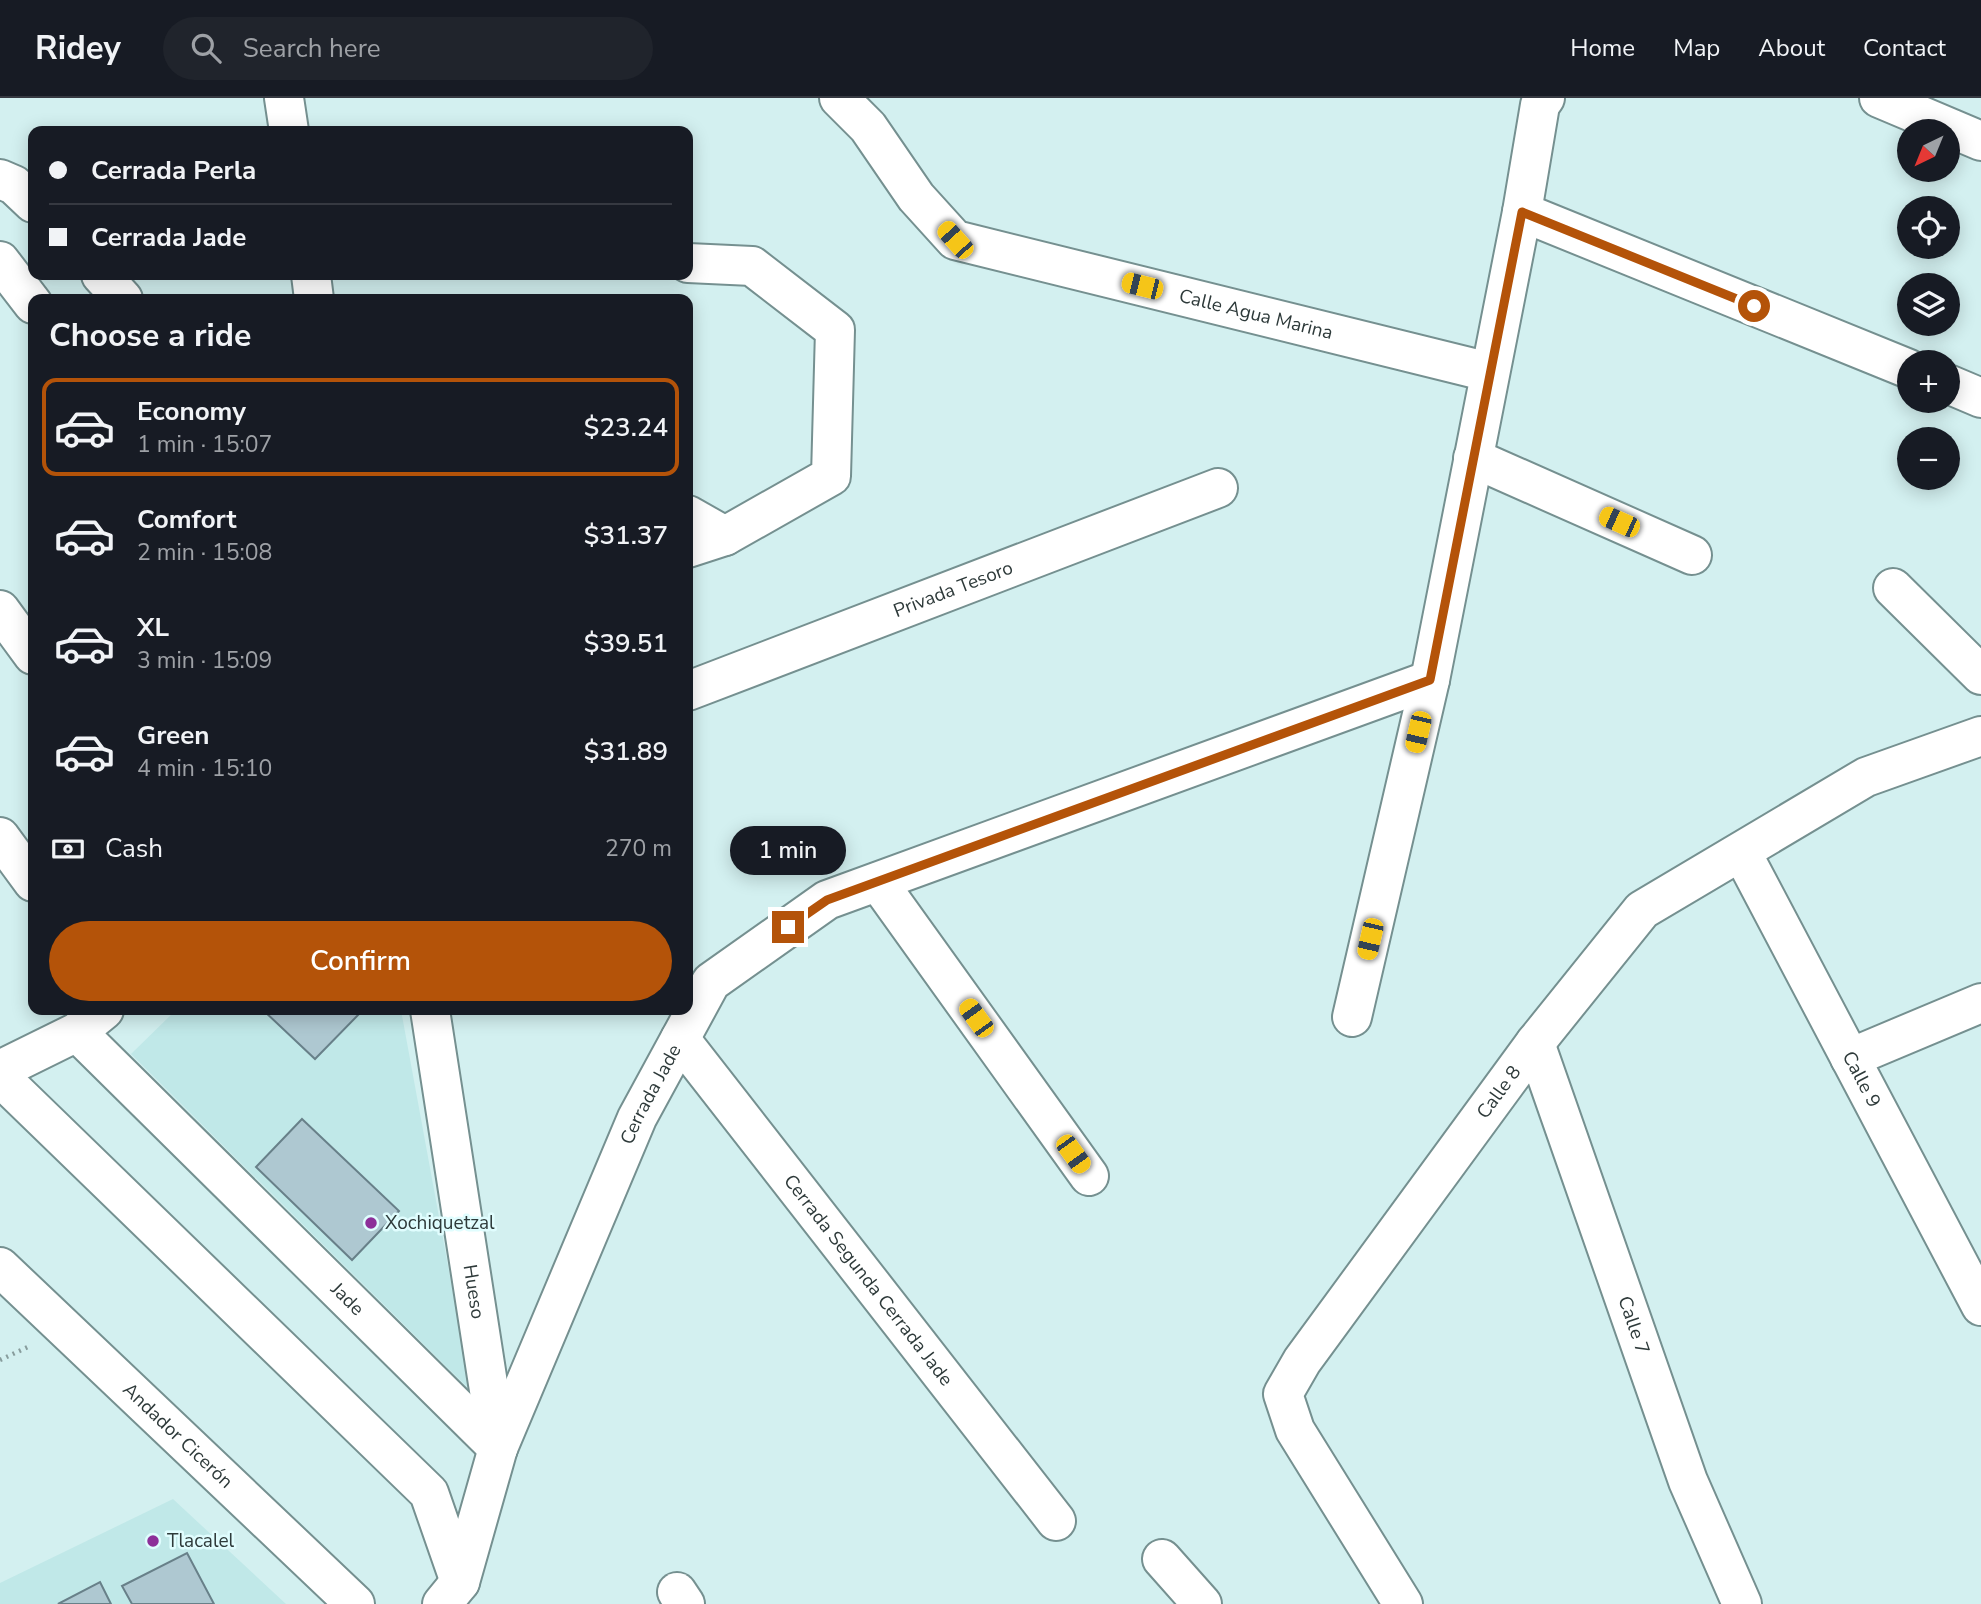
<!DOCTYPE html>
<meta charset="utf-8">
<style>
body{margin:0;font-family:"Nunito Sans",sans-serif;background:#20242c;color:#f1f3f6;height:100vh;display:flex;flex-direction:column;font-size:26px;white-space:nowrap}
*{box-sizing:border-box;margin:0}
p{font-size:23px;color:#9ea1a6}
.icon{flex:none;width:38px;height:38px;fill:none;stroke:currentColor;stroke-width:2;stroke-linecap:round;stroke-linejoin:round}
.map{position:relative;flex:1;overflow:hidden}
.details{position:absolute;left:28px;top:196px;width:665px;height:721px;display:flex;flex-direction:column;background:#171b24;border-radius:14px;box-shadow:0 4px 18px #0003}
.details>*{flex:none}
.hud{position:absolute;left:28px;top:28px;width:665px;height:154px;border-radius:14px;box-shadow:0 4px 18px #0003;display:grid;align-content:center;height:154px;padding:0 21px;background:#171b24}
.needle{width:46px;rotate:223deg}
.buttons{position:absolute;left:1897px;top:21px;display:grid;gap:14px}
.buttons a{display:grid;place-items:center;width:63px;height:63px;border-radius:50%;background:#171b24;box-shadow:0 4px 18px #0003;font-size:35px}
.end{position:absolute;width:32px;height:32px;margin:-16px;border:9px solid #b45309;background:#fff;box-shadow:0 0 0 4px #fff}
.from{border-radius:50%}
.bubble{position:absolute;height:49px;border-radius:24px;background:#171b24;box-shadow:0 4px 18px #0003;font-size:23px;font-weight:600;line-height:49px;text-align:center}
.car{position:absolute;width:21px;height:42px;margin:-21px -10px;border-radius:9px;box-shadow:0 0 5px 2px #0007;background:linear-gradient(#f5c518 24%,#345 0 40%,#f5c518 0 76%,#345 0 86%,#f5c518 0)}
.hud b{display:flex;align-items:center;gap:24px;height:66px;font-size:26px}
.hud b+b{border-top:2px solid #363941}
.hud i{width:18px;height:18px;background:#f1f3f6}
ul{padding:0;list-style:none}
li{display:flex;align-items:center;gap:21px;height:98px;margin:0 14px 10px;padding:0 7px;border:4px solid transparent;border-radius:14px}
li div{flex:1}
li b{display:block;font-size:26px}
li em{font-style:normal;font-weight:600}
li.active{border-color:#b45309}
li>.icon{width:63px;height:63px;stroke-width:1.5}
h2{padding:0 21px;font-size:32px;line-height:84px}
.pay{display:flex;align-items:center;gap:18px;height:77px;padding:0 21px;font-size:26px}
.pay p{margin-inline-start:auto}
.action{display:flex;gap:14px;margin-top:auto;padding:14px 21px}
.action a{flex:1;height:80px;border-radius:42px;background:#b45309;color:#fff;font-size:28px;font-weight:600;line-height:80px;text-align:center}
header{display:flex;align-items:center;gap:42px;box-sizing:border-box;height:98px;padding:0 35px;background:#171b24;border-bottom:2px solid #363941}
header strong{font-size:33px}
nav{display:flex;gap:38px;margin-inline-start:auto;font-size:24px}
.search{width:490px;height:63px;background:#20242c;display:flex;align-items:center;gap:18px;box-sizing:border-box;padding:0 24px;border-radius:38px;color:#9ea1a6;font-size:26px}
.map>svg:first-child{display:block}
.built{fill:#c0e8e8}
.building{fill:#aec8d1;stroke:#688089;stroke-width:2}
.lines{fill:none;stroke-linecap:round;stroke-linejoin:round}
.minor-casing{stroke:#759090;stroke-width:42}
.path{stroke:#879c9c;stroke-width:4.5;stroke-dasharray:2 5;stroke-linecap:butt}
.minor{stroke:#fff;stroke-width:38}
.route{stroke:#b45309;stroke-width:9}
.poi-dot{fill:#8d2f99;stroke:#e0fdfe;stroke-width:2.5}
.labels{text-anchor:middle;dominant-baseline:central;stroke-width:5;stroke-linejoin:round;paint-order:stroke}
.street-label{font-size:19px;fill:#2e3a3a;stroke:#e0fdfe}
.poi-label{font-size:19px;fill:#2e3a3a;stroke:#e0fdfe;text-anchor:start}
</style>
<header>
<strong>Ridey</strong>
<div class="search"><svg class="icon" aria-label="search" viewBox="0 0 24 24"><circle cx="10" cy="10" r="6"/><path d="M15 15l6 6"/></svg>Search here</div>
<nav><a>Home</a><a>Map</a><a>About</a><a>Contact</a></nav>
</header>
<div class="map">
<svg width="1981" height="1506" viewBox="0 0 1981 1506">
<rect width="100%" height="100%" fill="#d3f0f0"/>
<path class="built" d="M176 912H401L471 1293 131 956Z
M173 1401 286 1506H0V1485Z"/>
<path class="building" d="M263 912H358L361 914 315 961Z
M302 1021 399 1113 352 1162 256 1069Z
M187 1455 214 1506H132L122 1488Z
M100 1484 111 1506H58Z"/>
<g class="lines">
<defs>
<g id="minor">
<path d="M284 0 289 33"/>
<path id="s1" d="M839 0 868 29 916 99 955 142 1489 274"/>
<path d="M1879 0 1981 43"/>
<path d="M0 81 14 87 33 105"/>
<path d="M1522 114 1909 271"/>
<path d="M0 163 33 206"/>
<path d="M688 165 752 168 835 232 831 378 725 438 688 450"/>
<path d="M101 177 123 201"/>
<path d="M311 177 314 201"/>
<path d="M1948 286 1981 300"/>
<path d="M1473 360 1692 457"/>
<path d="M688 417 725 438"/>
<path d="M1893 490 1981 577"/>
<path d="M0 512 33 557"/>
<path id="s2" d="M688 593 1218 390"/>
<path d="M0 739 33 784"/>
<path id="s3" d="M1742 755 1981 1208"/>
<path d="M878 784 1089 1078"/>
<path id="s4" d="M430 912 498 1350"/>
<path d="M1352 919 1430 582 1522 114 1540 7 1545 0"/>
<path id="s5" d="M77 934 498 1350"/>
<path id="s6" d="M680 941 1056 1423"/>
<path id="s7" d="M1535 945 1688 1383 1742 1506"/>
<path d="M1850 960 1981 905"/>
<path d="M0 972 77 934 104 912"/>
<path d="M0 979 429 1395 460 1484"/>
<path id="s8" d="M0 1169 355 1506"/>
<path d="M1162 1461 1202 1506"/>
<path d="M677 1494 685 1506"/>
<path id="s9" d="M442 1506 460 1484 498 1350 637 1020 711 884 827 802 1430 582"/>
<path id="s10" d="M1403 1506 1295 1332 1283 1296 1302 1263 1535 945 1642 812 1866 679 1981 638"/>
</g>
</defs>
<use href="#minor" class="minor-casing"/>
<path class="path" d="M0 1262 30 1248"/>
<use href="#minor" class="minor"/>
</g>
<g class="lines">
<path class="route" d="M788 829 827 802 1430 582 1522 114 1754 208"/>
</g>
<g class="poi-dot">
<circle cx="371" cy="1125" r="7"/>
<circle cx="153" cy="1443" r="7"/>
</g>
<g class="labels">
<g class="street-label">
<text stroke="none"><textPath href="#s1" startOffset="494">Calle Agua Marina</textPath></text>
<text stroke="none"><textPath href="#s2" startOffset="284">Privada Tesoro</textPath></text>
<text stroke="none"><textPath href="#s3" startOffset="256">Calle 9</textPath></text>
<text stroke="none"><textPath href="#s10" startOffset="614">Calle 8</textPath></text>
<text stroke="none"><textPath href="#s9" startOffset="553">Cerrada Jade</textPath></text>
<text stroke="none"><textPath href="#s6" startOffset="306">Cerrada Segunda Cerrada Jade</textPath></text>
<text stroke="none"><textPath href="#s4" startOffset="285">Hueso</textPath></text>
<text stroke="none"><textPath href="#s5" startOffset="380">Jade</textPath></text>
<text stroke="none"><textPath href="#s7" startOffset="299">Calle 7</textPath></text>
<text stroke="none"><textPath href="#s8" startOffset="245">Andador Cicerón</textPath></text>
</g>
<g class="poi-label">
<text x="385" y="1125">Xochiquetzal</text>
<text x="167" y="1443">Tlacalel</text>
</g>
</g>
</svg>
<div class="buttons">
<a><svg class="needle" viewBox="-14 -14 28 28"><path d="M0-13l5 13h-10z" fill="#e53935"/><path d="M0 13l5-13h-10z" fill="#9ea1a6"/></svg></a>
<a><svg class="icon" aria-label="locate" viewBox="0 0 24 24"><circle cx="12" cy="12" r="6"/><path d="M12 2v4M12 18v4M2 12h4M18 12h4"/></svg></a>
<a><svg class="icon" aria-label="layers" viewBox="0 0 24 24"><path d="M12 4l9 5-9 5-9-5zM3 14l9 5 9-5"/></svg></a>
<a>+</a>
<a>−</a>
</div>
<i class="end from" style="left:1754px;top:208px"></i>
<i class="end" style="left:788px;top:829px"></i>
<div class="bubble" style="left:730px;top:728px;width:116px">1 min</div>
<i class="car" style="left:955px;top:142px;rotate:318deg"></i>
<i class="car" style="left:1142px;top:188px;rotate:284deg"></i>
<i class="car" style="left:1619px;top:424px;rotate:294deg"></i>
<i class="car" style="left:1418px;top:634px;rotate:193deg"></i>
<i class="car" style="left:1370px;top:841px;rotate:193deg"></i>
<i class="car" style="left:976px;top:920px;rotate:324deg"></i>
<i class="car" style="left:1073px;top:1056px;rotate:144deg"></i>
<div class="hud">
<b><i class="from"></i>Cerrada Perla</b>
<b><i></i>Cerrada Jade</b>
</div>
<section class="details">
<h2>Choose a ride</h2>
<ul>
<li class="active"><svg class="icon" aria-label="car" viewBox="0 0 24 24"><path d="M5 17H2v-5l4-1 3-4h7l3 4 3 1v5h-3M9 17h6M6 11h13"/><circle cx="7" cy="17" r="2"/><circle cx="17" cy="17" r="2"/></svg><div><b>Economy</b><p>1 min · 15:07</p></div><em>$23.24</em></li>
<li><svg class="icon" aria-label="car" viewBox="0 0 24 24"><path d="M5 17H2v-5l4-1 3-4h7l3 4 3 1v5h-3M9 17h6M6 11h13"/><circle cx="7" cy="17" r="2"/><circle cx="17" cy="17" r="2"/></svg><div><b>Comfort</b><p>2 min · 15:08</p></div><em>$31.37</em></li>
<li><svg class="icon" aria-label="car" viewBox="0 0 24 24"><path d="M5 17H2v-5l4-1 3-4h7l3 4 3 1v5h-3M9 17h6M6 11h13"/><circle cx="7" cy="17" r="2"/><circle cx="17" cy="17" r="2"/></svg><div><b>XL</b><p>3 min · 15:09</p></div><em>$39.51</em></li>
<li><svg class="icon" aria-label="car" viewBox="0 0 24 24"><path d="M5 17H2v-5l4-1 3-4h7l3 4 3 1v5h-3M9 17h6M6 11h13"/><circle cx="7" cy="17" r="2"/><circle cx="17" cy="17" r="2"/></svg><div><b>Green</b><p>4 min · 15:10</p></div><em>$31.89</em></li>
</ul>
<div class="pay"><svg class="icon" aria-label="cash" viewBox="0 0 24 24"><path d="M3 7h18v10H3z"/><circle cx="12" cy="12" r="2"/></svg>Cash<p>270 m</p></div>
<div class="action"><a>Confirm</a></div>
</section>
</div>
